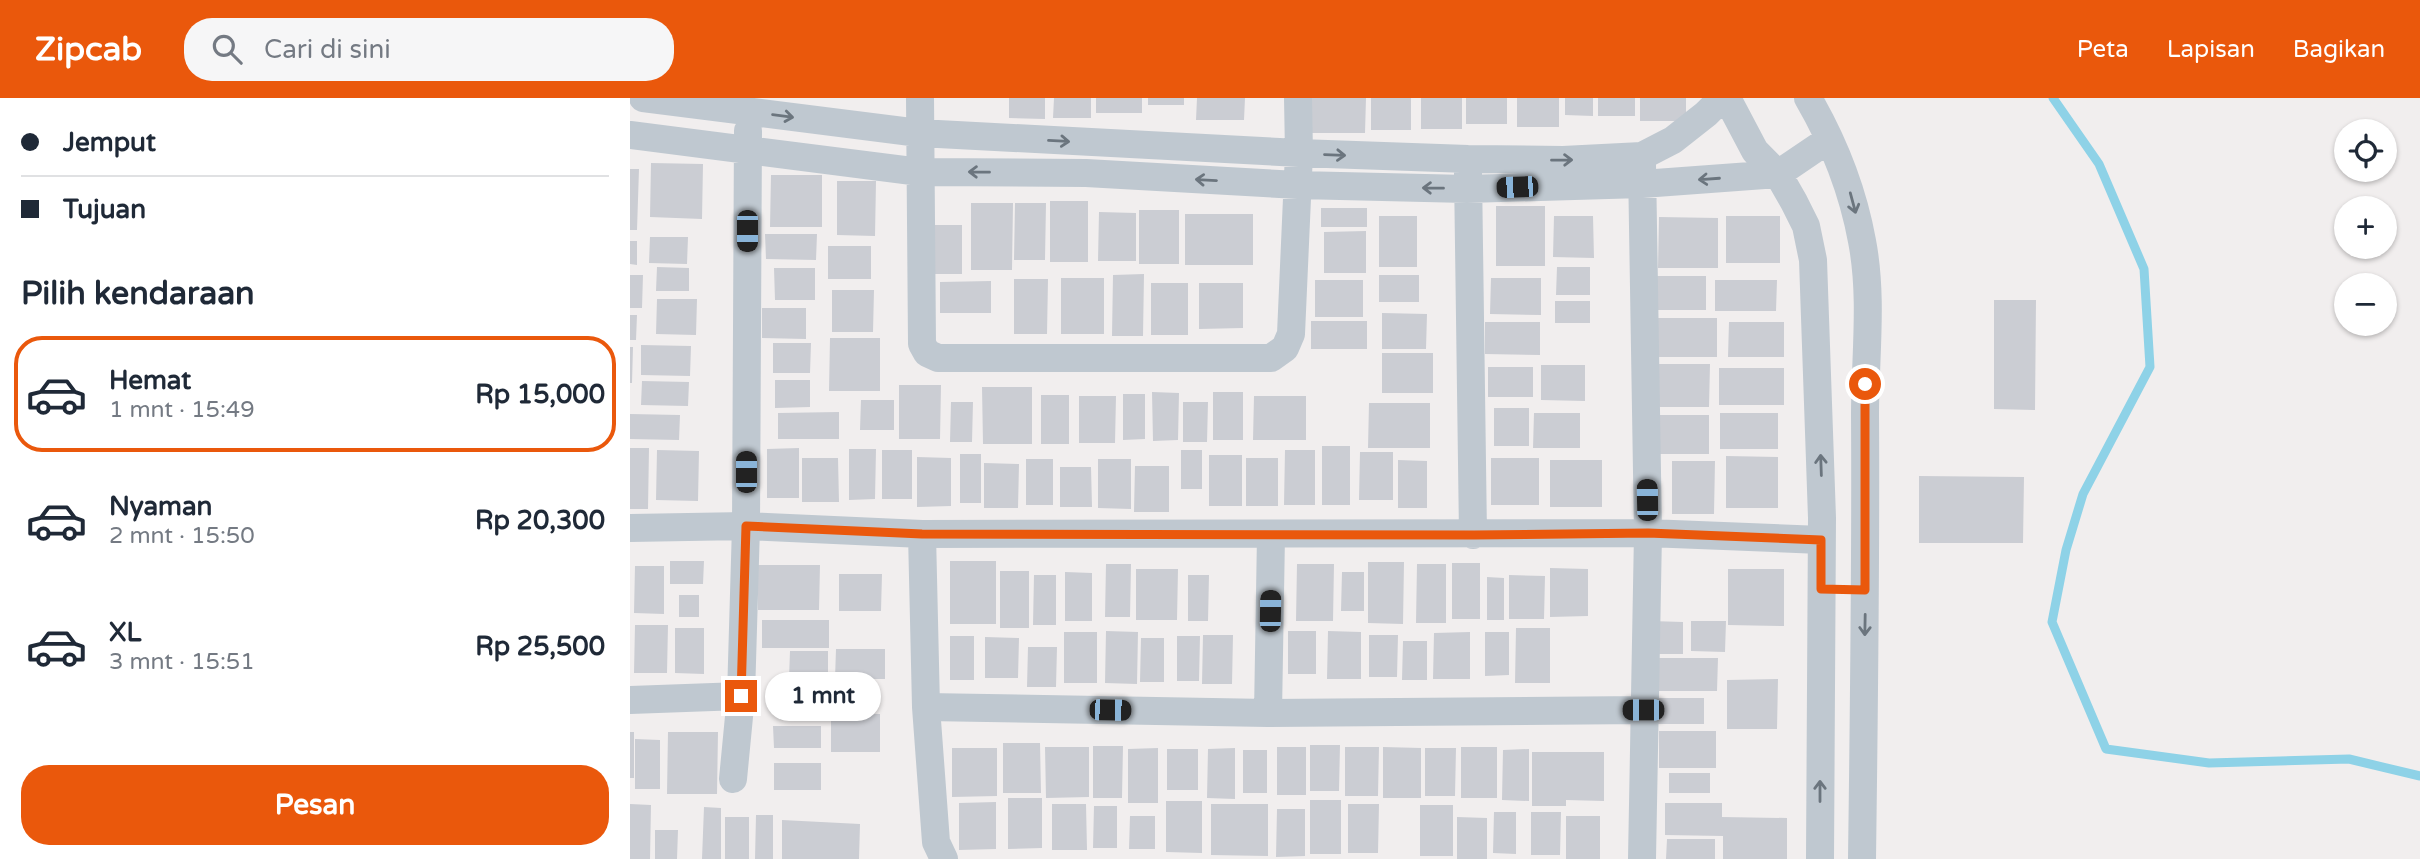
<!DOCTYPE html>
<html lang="id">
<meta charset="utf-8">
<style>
body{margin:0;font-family:"Varela Round",sans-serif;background:#f6f6f7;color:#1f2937;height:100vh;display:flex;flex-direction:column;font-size:26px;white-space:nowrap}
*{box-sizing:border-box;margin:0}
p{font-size:23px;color:#747a83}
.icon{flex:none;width:38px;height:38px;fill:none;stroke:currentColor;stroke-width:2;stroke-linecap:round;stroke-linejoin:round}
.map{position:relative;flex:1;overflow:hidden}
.sheet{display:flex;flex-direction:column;background:#fff;width:630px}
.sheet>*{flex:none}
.hud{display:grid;align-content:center;height:154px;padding:0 21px;background:#fff}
.controls{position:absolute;left:1704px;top:21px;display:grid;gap:14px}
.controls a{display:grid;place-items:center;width:63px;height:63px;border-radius:50%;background:#fff;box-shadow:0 2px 5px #0004;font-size:35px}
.end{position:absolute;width:32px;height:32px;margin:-16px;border:9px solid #ea580c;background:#fff;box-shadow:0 0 0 4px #fff}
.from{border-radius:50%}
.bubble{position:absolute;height:49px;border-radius:24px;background:#fff;box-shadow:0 2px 5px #0004;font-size:23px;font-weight:700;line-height:49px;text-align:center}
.car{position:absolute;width:21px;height:42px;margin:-21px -10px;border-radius:9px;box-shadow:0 0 5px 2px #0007;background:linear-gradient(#222 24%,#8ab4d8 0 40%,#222 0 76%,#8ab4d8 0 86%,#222 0)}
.hud b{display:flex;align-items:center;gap:24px;height:66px;font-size:26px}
.hud b+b{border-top:2px solid #e0e1e3}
.hud i{width:18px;height:18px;background:#1f2937}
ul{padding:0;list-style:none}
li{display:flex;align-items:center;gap:21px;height:116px;margin:0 14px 10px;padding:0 7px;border:4px solid transparent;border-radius:28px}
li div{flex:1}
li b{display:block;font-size:26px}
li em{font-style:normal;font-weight:700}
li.on{border-color:#ea580c}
li>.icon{width:63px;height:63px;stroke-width:1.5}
h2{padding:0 21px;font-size:32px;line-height:84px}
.action{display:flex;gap:14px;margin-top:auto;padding:14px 21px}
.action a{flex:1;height:80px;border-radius:28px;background:#ea580c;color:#fff;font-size:28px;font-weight:700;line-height:80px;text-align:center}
header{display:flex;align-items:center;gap:42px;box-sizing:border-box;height:98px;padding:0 35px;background:#ea580c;color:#fff}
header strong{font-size:33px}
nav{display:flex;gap:38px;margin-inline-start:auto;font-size:24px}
.search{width:490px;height:63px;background:#f6f6f7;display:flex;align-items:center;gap:18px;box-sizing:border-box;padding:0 24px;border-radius:28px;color:#747a83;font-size:26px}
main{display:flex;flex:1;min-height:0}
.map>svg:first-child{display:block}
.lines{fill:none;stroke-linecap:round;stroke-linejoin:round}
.stream{stroke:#8ed2e7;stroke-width:9}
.building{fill:#cbcdd3}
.minor{stroke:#bfc8d0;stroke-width:28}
.oneway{stroke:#6b757e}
.route{stroke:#ea580c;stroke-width:9}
</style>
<header>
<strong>Zipcab</strong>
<div class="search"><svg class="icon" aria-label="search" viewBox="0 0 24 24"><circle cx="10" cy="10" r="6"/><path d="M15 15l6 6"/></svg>Cari di sini</div>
<nav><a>Peta</a><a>Lapisan</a><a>Bagikan</a></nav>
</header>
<main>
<section class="sheet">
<div class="hud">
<b><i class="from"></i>Jemput</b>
<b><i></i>Tujuan</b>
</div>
<h2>Pilih kendaraan</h2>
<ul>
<li class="on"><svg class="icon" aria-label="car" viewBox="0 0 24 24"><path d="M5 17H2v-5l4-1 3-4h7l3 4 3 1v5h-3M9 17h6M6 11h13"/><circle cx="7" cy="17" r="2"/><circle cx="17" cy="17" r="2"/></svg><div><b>Hemat</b><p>1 mnt · 15:49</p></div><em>Rp 15,000</em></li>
<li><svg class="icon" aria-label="car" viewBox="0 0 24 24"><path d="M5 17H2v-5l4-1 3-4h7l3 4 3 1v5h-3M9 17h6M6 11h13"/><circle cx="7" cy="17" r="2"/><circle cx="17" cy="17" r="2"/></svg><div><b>Nyaman</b><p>2 mnt · 15:50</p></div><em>Rp 20,300</em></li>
<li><svg class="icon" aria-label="car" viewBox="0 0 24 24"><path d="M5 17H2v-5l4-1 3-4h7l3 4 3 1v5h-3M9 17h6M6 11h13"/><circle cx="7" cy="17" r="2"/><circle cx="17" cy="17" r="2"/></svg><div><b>XL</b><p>3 mnt · 15:51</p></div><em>Rp 25,500</em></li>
</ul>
<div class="action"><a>Pesan</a></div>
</section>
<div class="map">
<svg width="1790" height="761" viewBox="0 0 1790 761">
<rect width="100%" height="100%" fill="#f1eeee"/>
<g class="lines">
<path class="stream" d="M1423 0 1469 66 1514 171 1520 269 1453 396 1436 452 1422 524 1476 651 1579 665 1719 661 1790 678"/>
</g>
<path class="building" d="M379 0H415V21L379 20Z
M424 0H461V20H423Z
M466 0H512V15H466Z
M518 0H554V7H518Z
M567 0H615L614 22H566Z
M680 0H736L735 35H681Z
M741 0H781V32H741Z
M791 0H832V31H791Z
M836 0H877V26H836Z
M887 0H929V29H887Z
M935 0H963V18L935 17Z
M968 0H1005V18H968Z
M1010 0H1056V23H1010Z
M21 65 73 66 72 121 20 119Z
M0 71H9L7 132H0Z
M141 77H192V129H140Z
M207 83H246L245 138 207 137Z
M420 103H458V164H420Z
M341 105H383L382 172H341Z
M385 105H416L415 162H384Z
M866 108H915V168H866Z
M691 110H737V129H691Z
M509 112H549V166H509Z
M469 114 506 115V163H468Z
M555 116H623V167H555Z
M749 118H787V169H749Z
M924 118H963L964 160 923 159Z
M1096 118H1150V165H1096Z
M1029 119 1088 120V170H1028Z
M297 127H332V176H296Z
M736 133V175H694V134Z
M135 136H187L186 162 136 161Z
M20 139H58L57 166 19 165Z
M0 143H7V167L0 166Z
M198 148H241V181H198Z
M27 169 59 170V193H26Z
M927 169H960V197H926Z
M144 170H185V202H145Z
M514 176 513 238H482L483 177Z
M0 177H13L12 210H0Z
M749 177H789V204H749Z
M1023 178H1076V212H1023Z
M431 180H474V236H431Z
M861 180H911V217L860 216Z
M384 181H418L417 236H384Z
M685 182H733V219H685Z
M1085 182H1147L1146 213H1085Z
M361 183V215H310V184Z
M521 185H558V237H521Z
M569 185H613V230L569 231Z
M202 192H244L243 234H202Z
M27 201H67L66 237 26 236Z
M1364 202H1406L1405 312 1364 311Z
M925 203H960V225H925Z
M132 210H176V241L132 240Z
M752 215 797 216 796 251H752Z
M0 217H7L6 242H0Z
M1025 220H1087V259H1024Z
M681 223H737V251H681Z
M855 224H910V257L855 256Z
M1099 224H1154V259H1098Z
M200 240H250V293H199Z
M143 245H181L180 275H143Z
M11 247 61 248 60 278 11 277Z
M0 249H3L2 285H0Z
M752 255H803V295H752Z
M1028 266H1080L1079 309H1028Z
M911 267H955V303L911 302Z
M858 269H903V299H858Z
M1089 270H1154V307H1089Z
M145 282H180V309L145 310Z
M12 283 59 284 58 308 11 307Z
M269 287H311L310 341H269Z
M352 289H402V346H353Z
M522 294 549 295 548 342 523 343Z
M583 294H613V342H583Z
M493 296H515V341L493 342Z
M411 297H439V346H411Z
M449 298H486L485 345H449Z
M624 298H676V342H623Z
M231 302H264V332H230Z
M321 304H343L342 344H320Z
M553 304H578L577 344H553Z
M739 305H800V350H738Z
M864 310H899V348H864Z
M209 314V341H148V315Z
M904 315H950V350H903Z
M1090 315H1148V351H1090Z
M0 316 50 317 49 342 0 341Z
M1022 317H1079V356H1022Z
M692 348H720V407H692Z
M0 350H19L18 411H0Z
M169 350V400H137V351Z
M219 351H246L245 401 219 402Z
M27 352 69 353 68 403 26 402Z
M252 352H282V401H252Z
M551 352H572V391H551Z
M655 352H685V407H654Z
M730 354H763V402H729Z
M330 356H351V405H330Z
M579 357H612V408H579Z
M1096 358 1148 359V410H1096Z
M287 359 321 360V408L287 409Z
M172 360H208L209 404H172Z
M616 360H648V408H616Z
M861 360H909V407H861Z
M396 361H423V407H396Z
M468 361H501V411L468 410Z
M768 362 797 363V410H768Z
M920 362H972V409H920Z
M1042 363H1085L1084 416H1042Z
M354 365 389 366 388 410H354Z
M505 368H539V414H504Z
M430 369H461L462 409H430Z
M1289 378 1394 379 1393 445H1289Z
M40 463H74L73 486H40Z
M320 463H366V526H320Z
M738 464H774L773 526 738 525Z
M822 465H850V521H822Z
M476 466H501L500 519H475Z
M667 466H704L703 523H666Z
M787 466H816V525H786Z
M128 467H190L189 512H128Z
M5 468H34V516L4 515Z
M920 470 958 471V518L920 519Z
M506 471H548L547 522H506Z
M1098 471H1154V528L1098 527Z
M370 473H399V530H370Z
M435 474 462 475V523H435Z
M712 474H734V513H711Z
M209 476H252L251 513H209Z
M404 477H426V527H403Z
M558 477H579L578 523H558Z
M879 477 915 478 914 521H879Z
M857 479 874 480V522H857Z
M49 497H69V519H49Z
M132 522H199V550H132Z
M1021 523 1053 524V556H1021Z
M1061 523H1096L1095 554 1061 553Z
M5 527H38L37 575H4Z
M45 530H74V576L45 575Z
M886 530H920V585H885Z
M476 533 508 534 507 586 475 585Z
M658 533H686V576H658Z
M698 533 731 534V581H697Z
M434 534H467V585H434Z
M840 534V581H803L804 535Z
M855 534H879V577L855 578Z
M573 537H603L602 586H572Z
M739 537H768L767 579H739Z
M320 538H344V582H320Z
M547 538H570L569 583H547Z
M355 539 389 540 388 580H355Z
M511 540H534V584H510Z
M773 543H797V582H772Z
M398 549H427L426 589H397Z
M206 551H255V581H205Z
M160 553H198V581H159Z
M1017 560H1088L1087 593H1017Z
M1148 581 1147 631H1097V582Z
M197 589H242V609H197Z
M150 592 191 593 190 622H150Z
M1021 600H1074V626H1020Z
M201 615 250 616V654H201Z
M143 628H191V650H144Z
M1029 633H1086V670H1029Z
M0 634H4V680H0Z
M38 634H88L87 696H37Z
M5 641 30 642V691H5Z
M373 645H410L411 695H373Z
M680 647H710L709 693H680Z
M463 648H493L492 700H463Z
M415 649H459V699L416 700Z
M647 649H676V697H647Z
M715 649H749L748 698H715Z
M753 649 791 650V700H753Z
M831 649H867V700H831Z
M322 650H367V698L322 699Z
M528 650V705H498V651Z
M605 650V701L577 700 578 651Z
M795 650H826L825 698H795Z
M537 651H568V692H537Z
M899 651V703L872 702 873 652Z
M613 652H637V695H613Z
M902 654H974V703L936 702V708H902Z
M144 665H191V692H144Z
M1039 675H1080V695H1039Z
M378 700H412V750L378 751Z
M680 702H711V756H680Z
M536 703H572V755L536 754Z
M366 704V751L329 752V705Z
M1035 705H1092V719L1157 720V761H1093V738L1035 737Z
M0 706 21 707 20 761H0Z
M422 706H456L457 752H422Z
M581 706H638V758L581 757Z
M718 706H749L748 755H718Z
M790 707H823V758H790Z
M464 708H487V750H463Z
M74 709 91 710V761H72Z
M647 711H675V758L646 759Z
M864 714H886V756L863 755Z
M901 714H931L930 757H901Z
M126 717H143V761H125Z
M500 718H525V751H499Z
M936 718H970V761H936Z
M95 719H119V761H95Z
M827 719 857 720V761H827Z
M152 722 230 726 229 761H152Z
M25 732H48L47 761H25Z
M1037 741H1085V761H1036Z"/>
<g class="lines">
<path class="minor" d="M13 0 289 35 669 55 838 61 933 62 1012 58 1043 42 1076 16 1092 0
M290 0 292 246 297 255 308 260H641L655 250 661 236 669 55 668 0
M1097 0 1125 53 1148 76 1164 104 1176 128 1183 162 1192 420 1190 761
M1178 0C1203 43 1223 94 1232 143 1243 200 1235 259 1235 317 1236 465 1234 613 1232 761
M0 37 290 74 456 75 668 87 837 91 1012 86 1148 76 1198 42
M838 75 843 437
M0 430 116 428 292 436 1018 435 1191 442
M292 436 296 609 306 744 314 761
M0 602 111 598
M296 609 638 615 1013 612
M638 615 641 437
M103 681 111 598 116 428 118 33
M1012 761 1018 435 1012 67"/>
</g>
<defs><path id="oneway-shaft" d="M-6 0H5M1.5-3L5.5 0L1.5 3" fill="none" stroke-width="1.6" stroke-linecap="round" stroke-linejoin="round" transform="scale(1.75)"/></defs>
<g class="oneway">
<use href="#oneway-shaft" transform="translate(153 18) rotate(7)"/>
<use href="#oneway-shaft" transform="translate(429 43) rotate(3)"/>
<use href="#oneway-shaft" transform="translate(705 57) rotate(2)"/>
<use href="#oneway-shaft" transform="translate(932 62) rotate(-1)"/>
<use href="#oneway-shaft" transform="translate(349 74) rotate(-179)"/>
<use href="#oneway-shaft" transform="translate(1079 81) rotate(176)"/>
<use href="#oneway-shaft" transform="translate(576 82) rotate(-177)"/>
<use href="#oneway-shaft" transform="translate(803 90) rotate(-179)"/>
<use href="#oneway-shaft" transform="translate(1223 105) rotate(75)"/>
<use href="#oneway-shaft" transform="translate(1191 367) rotate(-92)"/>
<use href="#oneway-shaft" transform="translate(1235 527) rotate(91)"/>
<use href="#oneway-shaft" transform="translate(1190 693) rotate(-90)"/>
</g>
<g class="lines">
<path class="route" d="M111 598 116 428 292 436 844 437 1018 435 1191 442V491L1235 492V286"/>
</g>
</svg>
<div class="controls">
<a><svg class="icon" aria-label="locate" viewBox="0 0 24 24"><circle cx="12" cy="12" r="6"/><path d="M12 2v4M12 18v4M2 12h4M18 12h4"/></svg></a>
<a>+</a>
<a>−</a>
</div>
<i class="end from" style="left:1235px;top:286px"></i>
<i class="end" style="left:111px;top:598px"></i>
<div class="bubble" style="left:135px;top:574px;width:116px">1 mnt</div>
<i class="car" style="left:887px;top:89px;rotate:268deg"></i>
<i class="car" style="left:117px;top:133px;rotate:180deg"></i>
<i class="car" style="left:116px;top:374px;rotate:0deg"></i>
<i class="car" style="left:1017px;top:402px;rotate:359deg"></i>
<i class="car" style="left:640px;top:513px;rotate:1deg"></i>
<i class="car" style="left:480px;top:612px;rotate:91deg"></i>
<i class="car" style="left:1013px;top:612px;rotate:270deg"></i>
</div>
</main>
